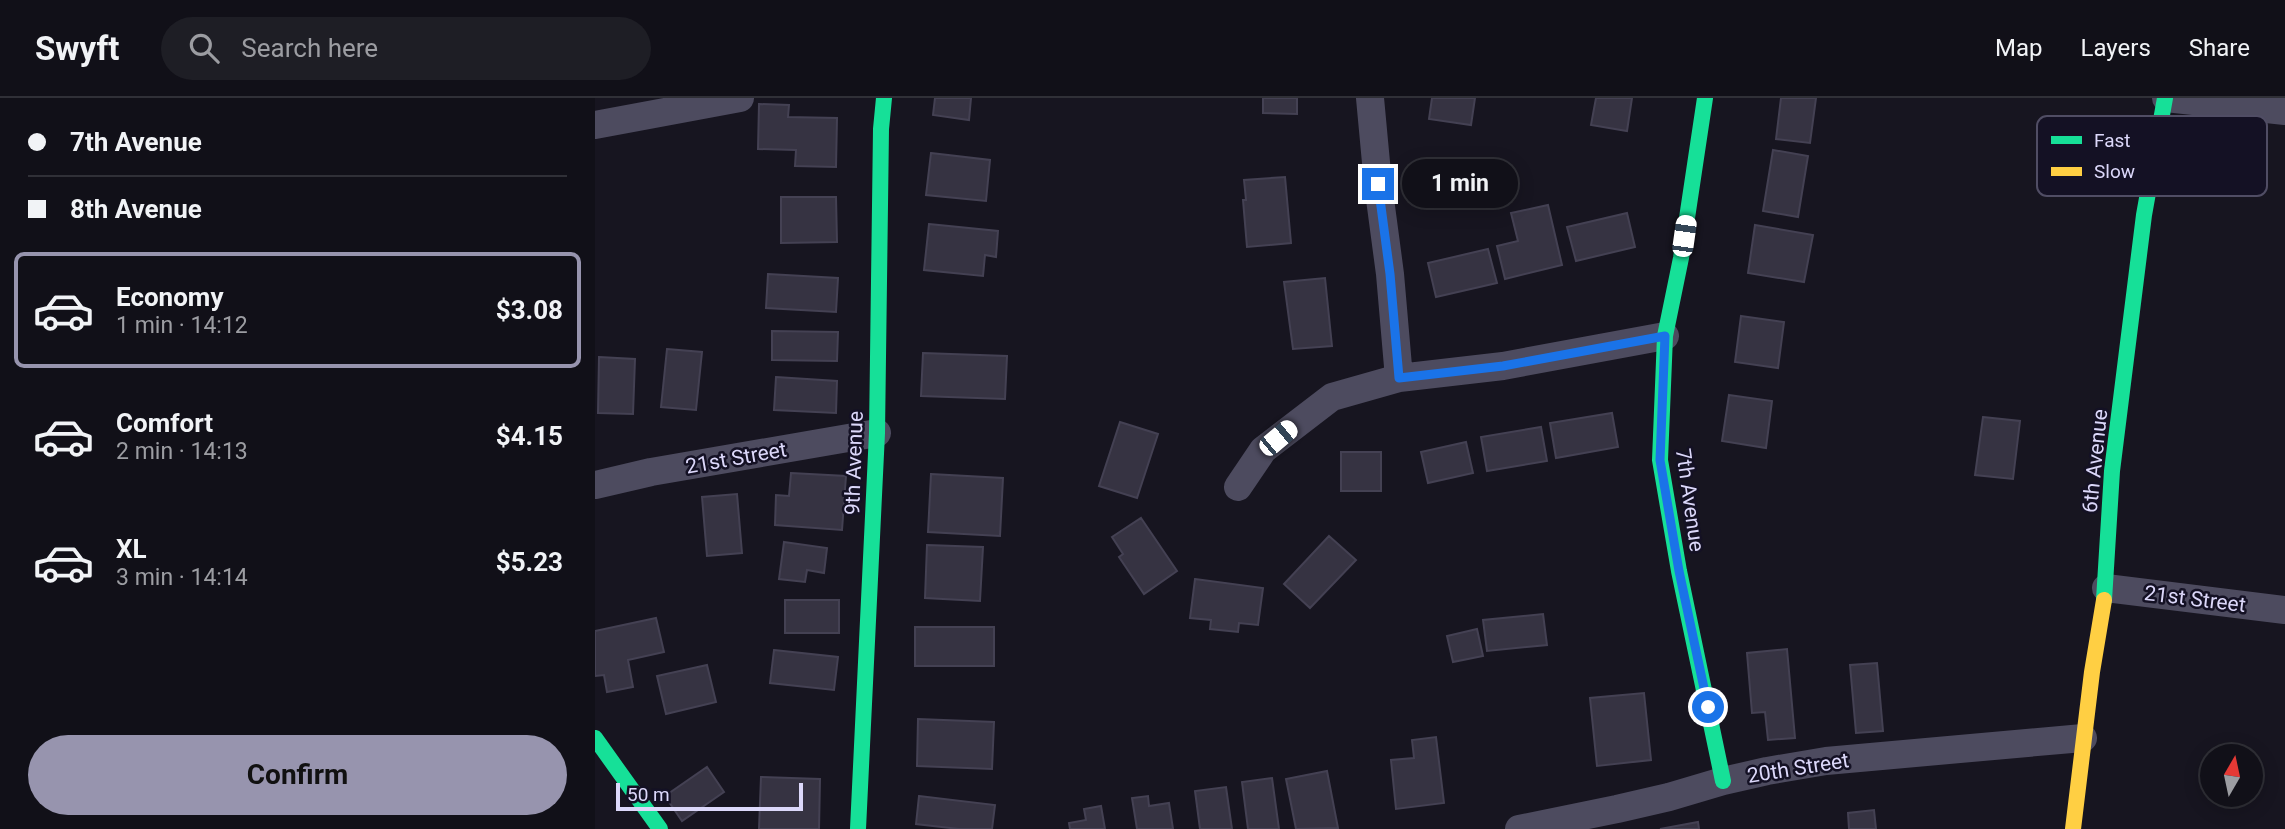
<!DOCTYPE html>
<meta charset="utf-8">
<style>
body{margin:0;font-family:Roboto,sans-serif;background:#1e1e25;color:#f1f3f6;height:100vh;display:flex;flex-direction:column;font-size:26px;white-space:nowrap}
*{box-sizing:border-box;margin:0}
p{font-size:23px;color:#9c9da2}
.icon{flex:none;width:38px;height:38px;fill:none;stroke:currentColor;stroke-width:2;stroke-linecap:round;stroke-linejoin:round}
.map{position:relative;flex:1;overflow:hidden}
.side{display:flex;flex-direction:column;background:#111018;width:595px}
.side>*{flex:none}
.top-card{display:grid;align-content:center;height:154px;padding:0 28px;background:#111018}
.needle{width:46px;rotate:9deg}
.controls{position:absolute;left:1605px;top:646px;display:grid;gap:14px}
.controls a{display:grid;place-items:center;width:63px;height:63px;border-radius:50%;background:#111018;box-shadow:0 4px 18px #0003,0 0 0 2px #303037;font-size:35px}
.scale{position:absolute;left:21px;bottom:18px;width:187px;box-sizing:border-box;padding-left:7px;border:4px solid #dcd8fa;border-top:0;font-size:19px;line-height:24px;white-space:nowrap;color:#dcd8fa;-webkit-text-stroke:5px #141124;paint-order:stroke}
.end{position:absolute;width:32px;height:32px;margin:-16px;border:9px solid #1a73e8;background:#fff;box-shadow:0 0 0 4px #fff}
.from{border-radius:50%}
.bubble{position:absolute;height:49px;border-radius:24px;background:#111018;box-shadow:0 4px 18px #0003,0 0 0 2px #303037;font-size:23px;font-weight:700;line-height:49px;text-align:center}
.car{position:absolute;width:21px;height:42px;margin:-21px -10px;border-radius:9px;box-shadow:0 0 5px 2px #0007;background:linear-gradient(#fff 24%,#345 0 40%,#fff 0 76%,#345 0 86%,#fff 0)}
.top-card b{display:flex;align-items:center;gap:24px;height:66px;font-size:26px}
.top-card b+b{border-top:2px solid #303037}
.top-card i{width:18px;height:18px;background:#f1f3f6}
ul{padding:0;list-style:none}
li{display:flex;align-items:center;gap:21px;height:116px;margin:0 14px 10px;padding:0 14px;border:4px solid transparent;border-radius:10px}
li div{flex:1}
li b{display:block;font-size:26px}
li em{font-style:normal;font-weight:700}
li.active{border-color:#9794ae}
li>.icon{width:63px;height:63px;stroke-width:1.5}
.primary-button{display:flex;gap:14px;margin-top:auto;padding:14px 28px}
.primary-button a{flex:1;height:80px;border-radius:42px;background:#9794ae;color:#111;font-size:28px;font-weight:700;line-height:80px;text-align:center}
header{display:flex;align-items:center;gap:42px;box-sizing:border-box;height:98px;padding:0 35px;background:#111018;border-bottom:2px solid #303037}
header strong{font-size:33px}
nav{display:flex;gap:38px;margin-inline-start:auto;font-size:24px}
.search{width:490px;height:63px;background:#1e1e25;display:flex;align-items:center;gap:18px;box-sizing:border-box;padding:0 24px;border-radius:38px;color:#9c9da2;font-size:26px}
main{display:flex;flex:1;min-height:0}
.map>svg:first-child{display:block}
.building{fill:#363342;stroke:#444153;stroke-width:2}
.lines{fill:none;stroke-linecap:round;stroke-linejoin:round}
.street{stroke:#4d4b5f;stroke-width:28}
.fast{stroke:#16e098;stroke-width:16}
.slow{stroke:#ffcf43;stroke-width:16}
.route{stroke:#1a73e8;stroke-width:9}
.labels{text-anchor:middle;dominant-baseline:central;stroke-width:5;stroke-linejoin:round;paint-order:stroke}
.street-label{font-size:21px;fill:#dcd8fa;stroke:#141124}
.key{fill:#141124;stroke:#504d64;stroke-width:2}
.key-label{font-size:19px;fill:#dcd8fa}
</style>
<header>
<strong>Swyft</strong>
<div class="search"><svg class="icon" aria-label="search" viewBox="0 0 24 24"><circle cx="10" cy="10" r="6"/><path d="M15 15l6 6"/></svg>Search here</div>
<nav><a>Map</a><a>Layers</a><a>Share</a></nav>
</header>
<main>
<section class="side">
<div class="top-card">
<b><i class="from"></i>7th Avenue</b>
<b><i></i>8th Avenue</b>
</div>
<ul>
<li class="active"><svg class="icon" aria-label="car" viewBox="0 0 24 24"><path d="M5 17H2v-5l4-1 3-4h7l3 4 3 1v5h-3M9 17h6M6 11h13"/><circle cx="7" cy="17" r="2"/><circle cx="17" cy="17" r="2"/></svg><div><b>Economy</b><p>1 min · 14:12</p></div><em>$3.08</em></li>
<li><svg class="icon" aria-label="car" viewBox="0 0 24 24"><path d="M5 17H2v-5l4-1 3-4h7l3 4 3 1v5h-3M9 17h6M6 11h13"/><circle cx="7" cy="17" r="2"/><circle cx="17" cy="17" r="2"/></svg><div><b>Comfort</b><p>2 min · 14:13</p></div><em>$4.15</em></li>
<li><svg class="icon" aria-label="car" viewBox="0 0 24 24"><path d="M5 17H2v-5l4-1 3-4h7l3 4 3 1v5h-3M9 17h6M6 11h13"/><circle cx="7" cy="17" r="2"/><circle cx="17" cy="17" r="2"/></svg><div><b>XL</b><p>3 min · 14:14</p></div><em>$5.23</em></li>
</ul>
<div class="primary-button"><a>Confirm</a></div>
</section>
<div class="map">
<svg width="1690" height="731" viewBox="0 0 1690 731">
<rect width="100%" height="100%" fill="#171520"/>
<path class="building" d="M340 0H376L374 22 338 17Z
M668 0H702V16L668 15Z
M837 0H880L876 27 834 21Z
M1001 0H1037L1032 33 996 27Z
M1186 0H1221L1215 45 1181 41Z
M164 6 194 7 193 19 242 20 241 69 200 68 201 52 163 51Z
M1178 52 1213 58 1203 119 1168 113Z
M336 55 395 62 391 103 331 97Z
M690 79 696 145 652 149 648 102H651L649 82Z
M186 99H241L242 144 186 145Z
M953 107 967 167 910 181 902 148 923 143 916 115Z
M1032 115 1040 149 981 163 972 129Z
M334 126 403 133 401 159 390 157 388 178 329 172Z
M1160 127 1218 137 1209 184 1153 175Z
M893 151 902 185 841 199 833 165Z
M173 176 243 180 241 214 171 210Z
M730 180 737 248 698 251 689 184Z
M1146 218 1189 224 1183 270 1140 264Z
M177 233 243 234 242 263 177 262Z
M72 251 107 254 101 312 66 309Z
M328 255 412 258 410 301 326 298Z
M4 259 40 261 38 316 3 315Z
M181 279 242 283 241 315 179 312Z
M1134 297 1177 303 1171 350 1127 343Z
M1017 315 1023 349 961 360 955 325Z
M1388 319 1425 323 1418 381 1380 377Z
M525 324 563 336 542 400 504 388Z
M946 329 952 363 892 373 886 339Z
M871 344 878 375 833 385 826 354Z
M746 354H786V393H746Z
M196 375 251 378 247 432 180 427 181 397 194 398Z
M336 376 408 380 405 438 333 434Z
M142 396 147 455 112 458 107 399Z
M546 420 582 473 549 496 524 459 528 456 517 439Z
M734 438 761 462 715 510 689 486Z
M189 444 232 450 229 475 212 472 210 484 184 481Z
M332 447 388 449 385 503 330 500Z
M600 481 668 490 663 527 644 525 643 534 615 531 616 522 595 520Z
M190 502H244V535H190Z
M948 516 952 547 892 553 888 522Z
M61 520 69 554 33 562 38 589 12 594 9 577 0 578V533Z
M320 529H399V568H320Z
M882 531 888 558 858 564 852 538Z
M1192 551 1200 640 1173 642 1170 614 1157 615 1152 555Z
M179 552 243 559 239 592 175 585Z
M1282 565 1288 633 1261 635 1255 567Z
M112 567 121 604 71 616 62 578Z
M1049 595 1056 662 1002 668 995 600Z
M323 621 399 624 397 671 322 668Z
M841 639 849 705 801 711 796 662 819 660 817 642Z
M112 669 129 694 87 723 70 698Z
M732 673 743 730 701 731 691 681Z
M166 679 225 681 224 731H164Z
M677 680 684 731H653L647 684Z
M631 689 637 731H605L600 693Z
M324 698 400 707 397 731H364L321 726Z
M553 698 554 708 574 705 578 731H542L537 700Z
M506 708 510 731H475L474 725 491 722 489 711Z
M1279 712 1281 731H1254L1253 715Z
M1103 724 1104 731H1065Z"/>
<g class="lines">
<path class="street" d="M775 0 783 86 795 176 804 280
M1571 0 1690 13
M0 27 145 0
M0 387 56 374 282 335
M643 389 668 352 737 299 804 280 908 268 1070 238
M1511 490 1690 512
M924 731 1022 711 1074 699 1128 683 1172 673 1231 663 1488 640"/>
<path class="fast" d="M1110 0 1086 160 1070 238 1065 362 1084 473 1128 683
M1509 502 1517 373 1549 117 1570 0
M0 640 65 731
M263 731 282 335 286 31 289 0"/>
<path class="slow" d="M1478 731 1497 574 1509 502"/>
</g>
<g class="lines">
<path class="route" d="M783 86 795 176 804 280 908 268 1070 238 1065 362 1084 473 1113 609"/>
</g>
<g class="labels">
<g class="street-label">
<text transform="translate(141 360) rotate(-10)">21st Street</text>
<text transform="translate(1500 363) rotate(-84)">6th Avenue</text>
<text transform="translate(259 365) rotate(-88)">9th Avenue</text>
<text transform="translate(1095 402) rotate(82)">7th Avenue</text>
<text transform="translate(1600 501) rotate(7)">21st Street</text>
<text transform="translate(1203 670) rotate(-9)">20th Street</text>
</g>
</g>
<rect x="1442" y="18" width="230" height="80" rx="10" class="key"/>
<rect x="1456" y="38" width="31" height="8" fill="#16e098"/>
<rect x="1456" y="69" width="31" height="9" fill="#ffcf43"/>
<g class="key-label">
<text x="1499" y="49">Fast</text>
<text x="1499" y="80">Slow</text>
</g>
</svg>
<div class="controls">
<a><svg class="needle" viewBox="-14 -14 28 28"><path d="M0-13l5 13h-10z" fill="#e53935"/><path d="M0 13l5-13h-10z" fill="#9c9da2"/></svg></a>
</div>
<div class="scale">50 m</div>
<i class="end from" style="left:1113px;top:609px"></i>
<i class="end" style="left:783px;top:86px"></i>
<div class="bubble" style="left:807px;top:61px;width:116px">1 min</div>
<i class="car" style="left:1089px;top:138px;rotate:8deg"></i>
<i class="car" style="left:683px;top:340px;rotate:50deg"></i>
</div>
</main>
